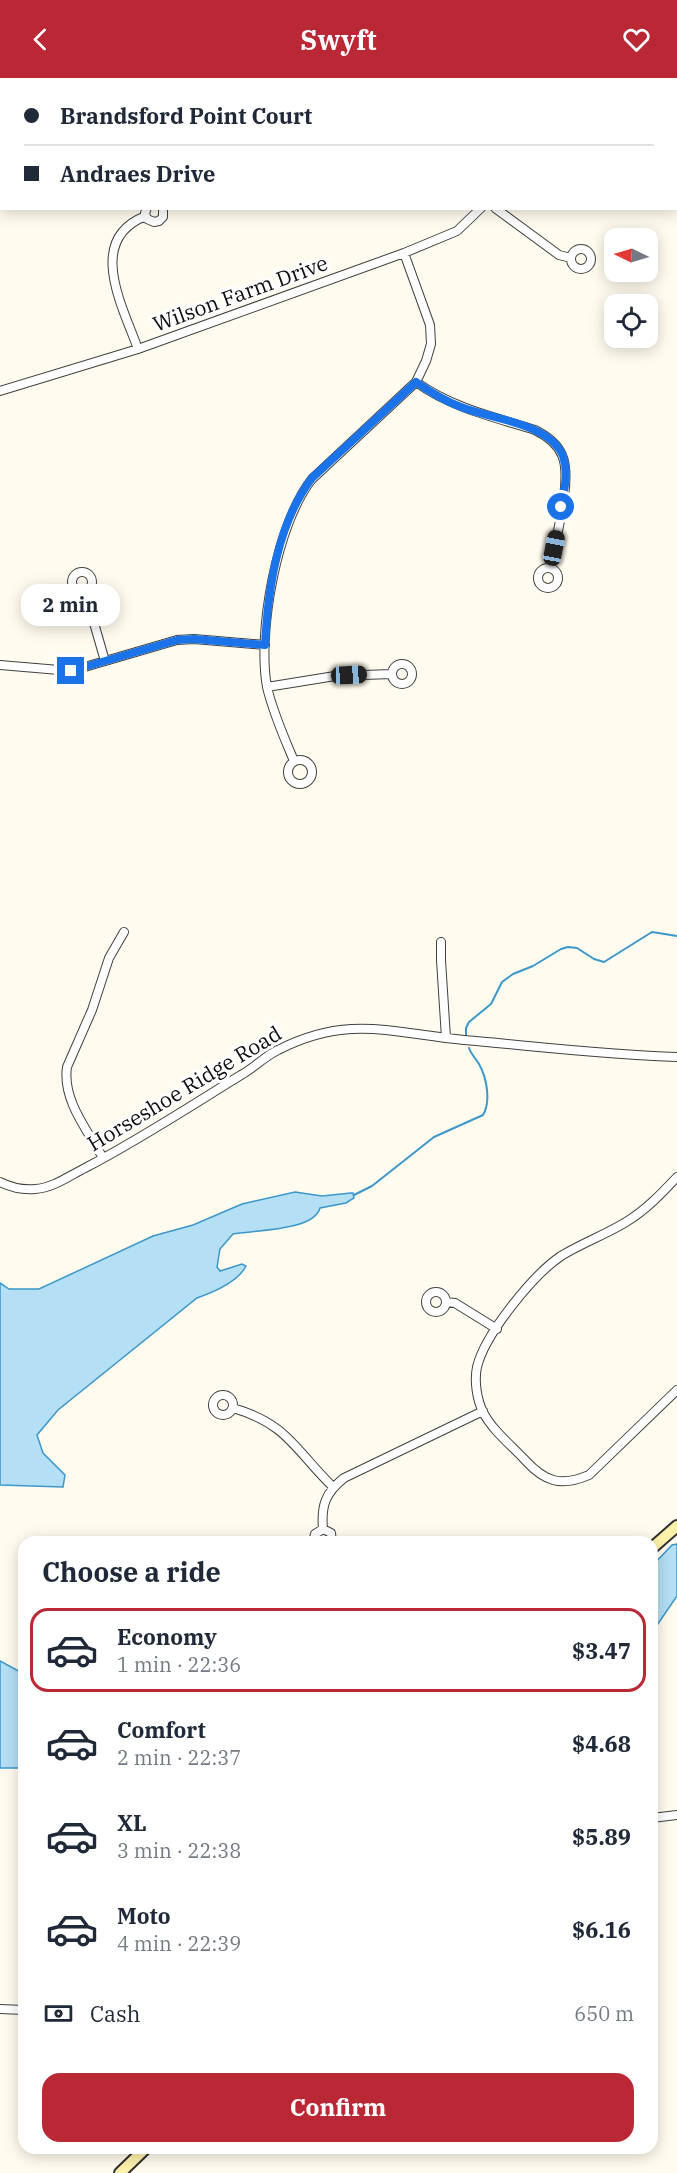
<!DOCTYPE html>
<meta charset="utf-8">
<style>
body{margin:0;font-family:"IBM Plex Serif",serif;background:#f6f6f7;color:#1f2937;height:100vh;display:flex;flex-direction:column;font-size:22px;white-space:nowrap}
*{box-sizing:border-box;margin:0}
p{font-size:20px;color:#747a83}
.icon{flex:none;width:33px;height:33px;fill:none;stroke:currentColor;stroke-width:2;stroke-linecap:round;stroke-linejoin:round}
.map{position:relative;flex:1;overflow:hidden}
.details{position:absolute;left:18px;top:1458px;width:640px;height:618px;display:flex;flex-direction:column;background:#fff;border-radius:18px;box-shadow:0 3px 15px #0003}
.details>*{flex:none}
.guide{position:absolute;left:0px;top:0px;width:678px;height:132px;box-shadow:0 3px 15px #0003;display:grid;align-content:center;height:132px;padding:0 24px;background:#fff}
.needle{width:39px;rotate:275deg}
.controls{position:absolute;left:604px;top:150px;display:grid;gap:12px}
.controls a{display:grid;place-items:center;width:54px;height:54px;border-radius:12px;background:#fff;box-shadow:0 3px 15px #0003;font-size:30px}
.end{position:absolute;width:27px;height:27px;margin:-14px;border:8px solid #1a73e8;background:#fff;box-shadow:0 0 0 3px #fff}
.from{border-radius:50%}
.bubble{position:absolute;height:42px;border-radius:18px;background:#fff;box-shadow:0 3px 15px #0003;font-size:20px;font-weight:700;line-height:42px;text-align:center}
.car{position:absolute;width:18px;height:36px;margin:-18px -9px;border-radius:8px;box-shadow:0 0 4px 2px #0007;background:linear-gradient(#222 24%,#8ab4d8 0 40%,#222 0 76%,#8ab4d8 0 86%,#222 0)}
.guide b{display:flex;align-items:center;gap:21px;height:57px;font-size:22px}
.guide b+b{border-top:2px solid #e0e1e3}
.guide i{width:15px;height:15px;background:#1f2937}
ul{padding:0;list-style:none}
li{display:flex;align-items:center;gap:18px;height:84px;margin:0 12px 9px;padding:0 12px;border:3px solid transparent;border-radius:18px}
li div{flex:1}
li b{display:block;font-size:22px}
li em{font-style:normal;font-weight:700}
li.selected{border-color:#ba2835}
li>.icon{width:54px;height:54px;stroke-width:1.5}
h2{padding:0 24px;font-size:27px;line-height:72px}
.pay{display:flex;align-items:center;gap:15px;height:66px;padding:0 24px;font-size:22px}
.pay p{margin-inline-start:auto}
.action{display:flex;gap:12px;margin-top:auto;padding:12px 24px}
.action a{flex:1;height:69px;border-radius:18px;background:#ba2835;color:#fff;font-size:24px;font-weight:700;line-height:69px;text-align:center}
header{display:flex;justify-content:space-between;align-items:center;height:78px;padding:0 24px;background:#ba2835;color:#fff;font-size:27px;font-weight:700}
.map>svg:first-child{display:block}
.water{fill:#b4dff5;stroke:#3c97ca;stroke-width:1.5}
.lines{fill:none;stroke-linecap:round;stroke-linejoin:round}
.stream{stroke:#3c97ca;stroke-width:2}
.minor-casing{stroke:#404040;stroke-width:10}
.secondary-casing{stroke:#2f2f2f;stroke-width:14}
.minor{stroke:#fff;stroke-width:8}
.secondary{stroke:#fdf1ab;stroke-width:10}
.route{stroke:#1a73e8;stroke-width:8}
.labels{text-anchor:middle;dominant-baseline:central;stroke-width:6;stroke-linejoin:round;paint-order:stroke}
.street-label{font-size:21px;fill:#0d0d0d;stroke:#fff}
</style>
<header><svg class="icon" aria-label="back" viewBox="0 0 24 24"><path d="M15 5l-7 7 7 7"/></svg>Swyft<svg class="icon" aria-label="heart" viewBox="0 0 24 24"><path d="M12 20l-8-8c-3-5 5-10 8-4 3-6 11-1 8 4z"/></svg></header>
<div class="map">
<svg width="677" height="2095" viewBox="0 0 677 2095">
<rect width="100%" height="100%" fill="#fffbee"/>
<path class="water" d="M295 1114 322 1118 351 1115H353L354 1120 346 1125 320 1130C314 1153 254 1152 233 1156L220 1171 217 1189 220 1193 242 1186 246 1188C238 1204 214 1214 197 1220L58 1332 37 1357 43 1375 65 1397 63 1409 0 1407V1205L9 1211H39L153 1158 193 1147 242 1126Z
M677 1466V1518L653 1553V1487L672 1467Z
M0 1583 24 1596V1690H0Z"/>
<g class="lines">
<path class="stream" d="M466 958V950L469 944 491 926 502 904 513 896 533 888 561 871 568 869 577 870 594 881 604 884 652 854 677 858
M354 1117 372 1108 434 1059 483 1037C491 1024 487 1000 479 986 476 981 471 976 469 970"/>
<defs>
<path id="minor" d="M513 2V0
M676 49H677
M147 130 145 135 147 141 154 144 159 143 163 139V130
M495 130 559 177 571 180
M571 181a10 10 0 1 1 20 0a10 10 0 1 1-20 0Z
M138 271C123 229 85 161 146 138
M416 304C452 330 494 339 535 352 547 358 557 365 562 377 573 401 555 463 550 490
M0 313 138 271 404 175 457 153 481 130
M538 500a10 10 0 1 1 20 0a10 10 0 1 1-20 0Z
M72 504a10 10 0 1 1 20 0a10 10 0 1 1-20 0Z
M85 514 105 583
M392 596a10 10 0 1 1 20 0a10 10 0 1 1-20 0Z
M0 587 71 593 177 562 194 561 265 567
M267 609 335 598 392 596
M288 694a12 12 0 1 1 24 0a12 12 0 1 1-24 0Z
M294 683C284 659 273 635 267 609 257 554 277 445 312 401L416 304 426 283 431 266 430 247 404 175
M441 864V882L446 960
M103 1080C88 1053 62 1022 67 989L92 932 109 880 124 854
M677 1099C661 1116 646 1132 626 1144 605 1157 582 1165 561 1178 533 1197 485 1256 477 1289 474 1303 477 1322 483 1334 492 1352 511 1367 525 1382 545 1404 561 1409 589 1397L677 1312
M0 1104C10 1109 23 1112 35 1111 53 1110 69 1098 85 1090 139 1062 189 1029 241 997 254 990 265 978 278 972 348 936 392 955 464 962 535 968 606 977 677 979
M426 1224a10 10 0 1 1 20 0a10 10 0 1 1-20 0Z
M446 1224 455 1225 497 1251
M213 1327a10 10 0 1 1 20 0a10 10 0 1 1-20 0Z
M233 1330C288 1346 295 1372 333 1409
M323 1451C321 1428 325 1415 344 1400L483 1333
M313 1464 315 1456 323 1451 331 1455 332 1464
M652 1740 677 1737
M0 1931 24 1932"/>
<path id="secondary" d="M652 1470 677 1448
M120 2095 146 2070"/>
</defs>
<use href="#minor" class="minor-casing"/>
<use href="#secondary" class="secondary-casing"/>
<use href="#minor" class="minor"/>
<use href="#secondary" class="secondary"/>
</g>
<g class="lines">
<path class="route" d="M71 593 177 562 194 561 265 567C268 511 277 446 312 400L416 304C430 314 445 323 461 329 491 341 550 345 563 378 569 395 564 413 561 429"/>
</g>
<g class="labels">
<g class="street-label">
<text transform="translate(240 215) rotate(-20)">Wilson Farm Drive</text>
<text transform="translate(184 1010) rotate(-31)">Horseshoe Ridge Road</text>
</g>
</g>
</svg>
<div class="controls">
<a><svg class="needle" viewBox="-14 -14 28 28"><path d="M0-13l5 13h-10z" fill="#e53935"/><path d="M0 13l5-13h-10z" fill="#747a83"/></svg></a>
<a><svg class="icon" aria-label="locate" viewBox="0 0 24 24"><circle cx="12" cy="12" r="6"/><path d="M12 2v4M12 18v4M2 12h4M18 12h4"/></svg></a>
</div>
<i class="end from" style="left:561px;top:429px"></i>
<i class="end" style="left:71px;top:593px"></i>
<div class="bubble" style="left:21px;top:506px;width:99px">2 min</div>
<i class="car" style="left:554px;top:470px;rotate:11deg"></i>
<i class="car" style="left:349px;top:597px;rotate:87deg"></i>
<div class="guide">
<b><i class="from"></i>Brandsford Point Court</b>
<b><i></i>Andraes Drive</b>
</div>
<section class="details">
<h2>Choose a ride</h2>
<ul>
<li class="selected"><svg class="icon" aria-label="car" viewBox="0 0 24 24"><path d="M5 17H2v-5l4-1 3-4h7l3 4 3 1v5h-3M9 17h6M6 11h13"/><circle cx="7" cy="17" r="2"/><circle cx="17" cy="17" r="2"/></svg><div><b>Economy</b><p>1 min · 22:36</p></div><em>$3.47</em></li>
<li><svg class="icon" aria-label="car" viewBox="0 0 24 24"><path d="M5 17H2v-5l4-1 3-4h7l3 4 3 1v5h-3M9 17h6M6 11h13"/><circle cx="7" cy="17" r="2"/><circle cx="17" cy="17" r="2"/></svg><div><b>Comfort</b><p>2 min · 22:37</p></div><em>$4.68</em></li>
<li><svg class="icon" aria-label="car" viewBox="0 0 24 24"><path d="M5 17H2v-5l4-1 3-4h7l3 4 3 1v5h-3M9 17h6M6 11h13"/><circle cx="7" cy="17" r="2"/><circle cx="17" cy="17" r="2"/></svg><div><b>XL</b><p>3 min · 22:38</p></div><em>$5.89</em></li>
<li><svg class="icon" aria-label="car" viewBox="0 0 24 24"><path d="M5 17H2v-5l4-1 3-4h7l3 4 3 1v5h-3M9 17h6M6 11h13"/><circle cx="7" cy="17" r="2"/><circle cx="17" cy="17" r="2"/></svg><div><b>Moto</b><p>4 min · 22:39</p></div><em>$6.16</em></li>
</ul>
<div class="pay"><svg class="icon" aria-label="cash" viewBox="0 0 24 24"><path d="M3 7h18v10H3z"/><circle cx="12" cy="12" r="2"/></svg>Cash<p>650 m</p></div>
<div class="action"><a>Confirm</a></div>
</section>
</div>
